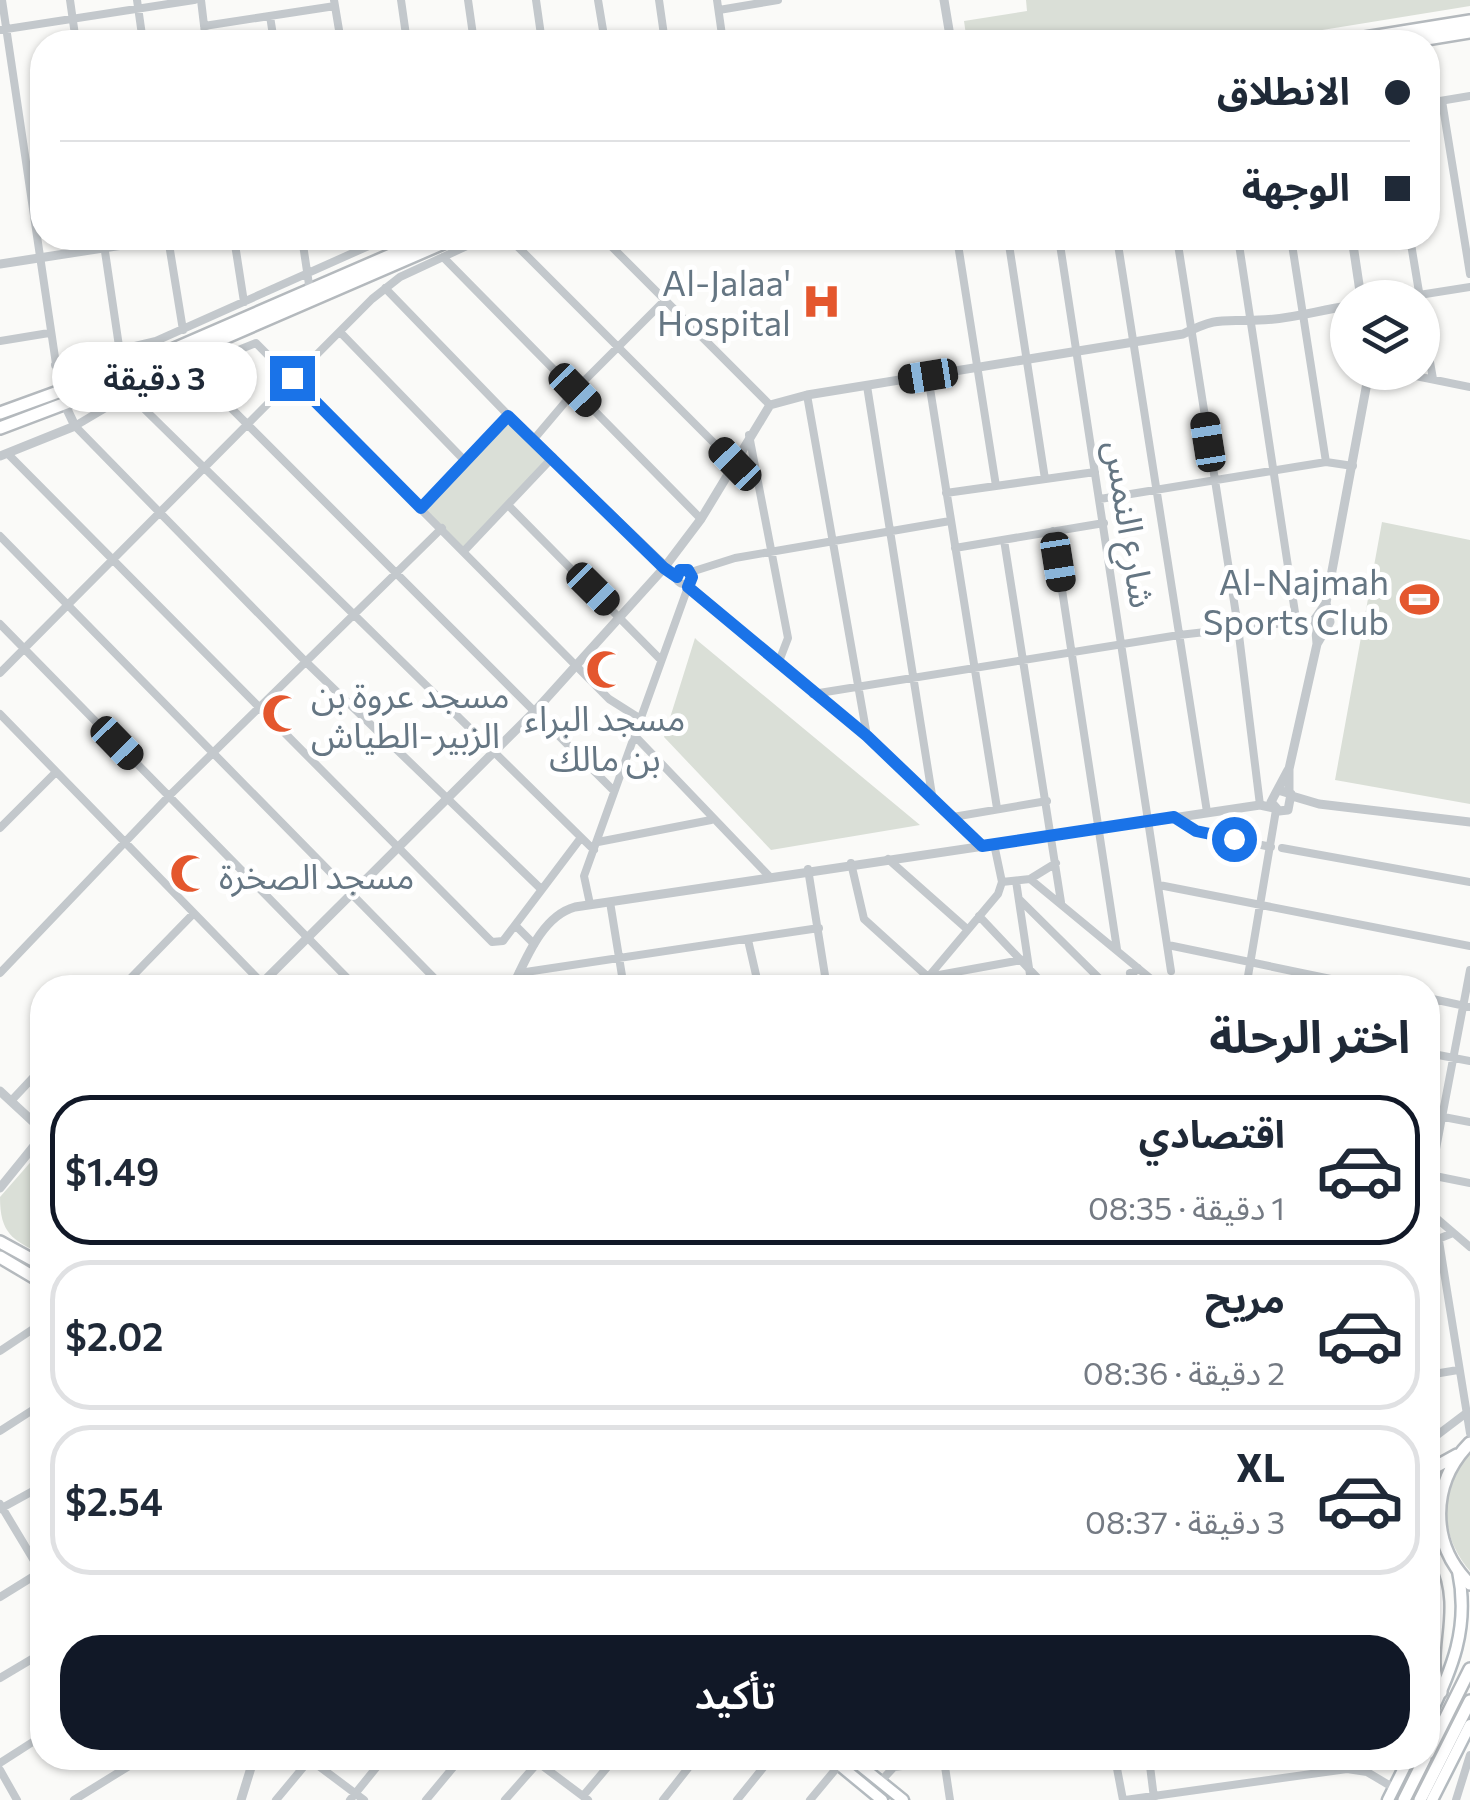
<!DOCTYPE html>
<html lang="ar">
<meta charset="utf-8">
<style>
body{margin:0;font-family:Commissioner,"Noto Sans Arabic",sans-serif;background:#f6f6f7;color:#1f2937;direction:rtl;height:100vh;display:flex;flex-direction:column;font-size:38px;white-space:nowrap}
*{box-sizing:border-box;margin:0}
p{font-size:32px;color:#747a83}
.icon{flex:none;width:55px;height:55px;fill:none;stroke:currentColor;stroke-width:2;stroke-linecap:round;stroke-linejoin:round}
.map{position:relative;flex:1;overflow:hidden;direction:ltr}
.side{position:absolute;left:30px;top:975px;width:1410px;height:795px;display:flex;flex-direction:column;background:#fff;border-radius:40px;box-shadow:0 2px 8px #0004;direction:rtl}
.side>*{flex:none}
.hud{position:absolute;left:30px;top:30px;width:1410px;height:220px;border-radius:40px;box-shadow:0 2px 8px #0004;direction:rtl;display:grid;align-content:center;height:220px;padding:0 30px;background:#fff}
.controls{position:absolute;left:1330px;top:280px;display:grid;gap:20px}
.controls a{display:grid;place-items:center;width:110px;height:110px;border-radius:50%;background:#fff;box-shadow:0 2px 8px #0004;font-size:50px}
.end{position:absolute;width:45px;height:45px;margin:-22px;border:12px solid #1a73e8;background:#fff;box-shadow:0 0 0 5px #fff}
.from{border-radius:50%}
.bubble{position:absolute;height:70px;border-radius:35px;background:#fff;box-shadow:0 2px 8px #0004;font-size:32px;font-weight:600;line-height:70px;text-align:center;direction:rtl}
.car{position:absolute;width:30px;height:60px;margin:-30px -15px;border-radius:12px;box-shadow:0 0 8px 2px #0007;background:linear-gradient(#222 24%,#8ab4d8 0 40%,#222 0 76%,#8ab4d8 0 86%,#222 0)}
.hud b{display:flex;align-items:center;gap:35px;height:95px;font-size:38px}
.hud b+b{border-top:2px solid #e0e1e3}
.hud i{width:25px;height:25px;background:#1f2937}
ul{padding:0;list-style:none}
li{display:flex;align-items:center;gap:30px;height:150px;margin:0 20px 15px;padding:0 10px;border:5px solid #e0e1e3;border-radius:40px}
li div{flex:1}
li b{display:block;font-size:38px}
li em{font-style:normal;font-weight:600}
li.selected{border-color:#111827}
li>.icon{width:90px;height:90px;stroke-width:1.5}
h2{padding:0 30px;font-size:45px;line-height:120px}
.action{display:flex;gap:20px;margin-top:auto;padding:20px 30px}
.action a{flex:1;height:115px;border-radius:40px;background:#111827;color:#fff;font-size:40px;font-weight:600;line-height:115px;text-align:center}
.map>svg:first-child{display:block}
.green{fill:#dadfd7}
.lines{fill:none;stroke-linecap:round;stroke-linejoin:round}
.secondary-casing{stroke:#b3babf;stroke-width:15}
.primary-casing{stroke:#b5babe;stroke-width:16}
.trunk-casing{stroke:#b4b9bd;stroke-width:16}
.minor{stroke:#c3c8cc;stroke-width:8}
.tertiary{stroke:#c3c8cc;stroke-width:9}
.secondary{stroke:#fff;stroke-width:10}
.primary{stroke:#fff;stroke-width:11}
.trunk{stroke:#fff;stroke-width:11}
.route{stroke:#1a73e8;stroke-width:12}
.labels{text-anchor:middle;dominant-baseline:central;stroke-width:10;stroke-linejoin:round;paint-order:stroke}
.poi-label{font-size:35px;fill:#657683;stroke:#fff;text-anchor:end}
.street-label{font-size:35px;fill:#657683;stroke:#fff}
</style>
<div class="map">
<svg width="1470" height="1800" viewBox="0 0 1470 1800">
<rect width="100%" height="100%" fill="#fafaf8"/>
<path class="green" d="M1026 0H1470V6L1249 42H967L964 21 1027 11Z
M508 416 552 457 464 550 421 507Z
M1382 522 1470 540V804L1335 780Z
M695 638 698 641 920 825 771 850 664 737Z
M42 1149V1254C12 1240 0 1233 0 1197Z
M1470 1452V1571C1438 1534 1440 1489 1470 1452Z"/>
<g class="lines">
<defs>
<path id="secondary" d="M1428 1719C1452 1670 1470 1627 1458 1571
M831 1758 882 1800
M851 1758 903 1800
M1388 1800 1409 1758
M1432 1800 1470 1725"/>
<path id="primary" d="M0 1242 42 1265
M0 1257 42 1282
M1470 1443C1430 1483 1429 1544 1470 1584
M1428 1471 1457 1455
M1428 1565C1452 1614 1421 1653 1441 1692"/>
<path id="trunk" d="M1340 42 1470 21
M1408 42 1470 32
M0 413 160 355 430 238
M0 428 132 378 455 238
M1428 1753 1470 1669
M1404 1800 1425 1758
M1420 1800 1470 1701"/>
</defs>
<use href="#secondary" class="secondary-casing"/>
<use href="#primary" class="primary-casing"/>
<use href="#trunk" class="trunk-casing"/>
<path class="minor" d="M2 0 60 391
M70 0 76 42
M137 0 143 42
M201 0 206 42
M334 0 341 42
M401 0 407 42
M468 0 474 42
M536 0 542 42
M598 0 605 42
M659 0 665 42
M717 0 723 42
M719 10 778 0
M270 16 274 42
M204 26 335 6
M0 30 194 0
M1442 101 1470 274
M1428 103 1470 96
M103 238 120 353
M168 238 183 330
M234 238 244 302
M302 238 310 291
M509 238 735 464
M603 238 770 405
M957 238 996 486
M1008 238 1045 479
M1059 238 1171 971
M1117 238 1207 812
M1177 238 1238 627 1260 805
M1238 238 1296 619
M1291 238 1326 462
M1410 238 1420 298
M443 257 701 519
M385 288 508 415 677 577
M1400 298 1470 287
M1422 316 1433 379
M340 332 464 460
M0 341 49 333
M55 365 156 341 373 244
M190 367 612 789
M1396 372 1470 387
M928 376 997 808
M867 386 932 795
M129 394 594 850
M807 395 867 736
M749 435 788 638 778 664
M534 439 578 387 665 300
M8 454 492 942 503 941 580 839
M946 493 1095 472
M1100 499 1326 462 1353 466
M509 506 659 658
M421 507 508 415
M1053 531 1117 949
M0 536 444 988
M1004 540 1061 902
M955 548 1104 523
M464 551 553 457
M676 576a8 8 0 1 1 16 0a8 8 0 1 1-16 0Z
M691 572 735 558 950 521
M687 584 867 736 982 846
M0 624 357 988
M0 673 372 299 400 277 484 238
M813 694 1179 635 1329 618
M0 714 267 988
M633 734 769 876
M953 817 1047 801
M1174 817 1195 831 1271 847
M0 828 55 773
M598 842 711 820
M994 844 1002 882 1030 879 1056 863
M1282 848 1470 882
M888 859 967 929
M851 863 864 919 928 977 1027 959
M808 869 827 988
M1030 879 1162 988
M1016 881 1032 988
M1159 885 1470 946
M540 888 306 662 75 426 129 394 256 343 609 699 639 718
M1019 899 1109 988
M610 902 624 988
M590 904 584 876 688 587
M979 916 1047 988
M516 926 534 944
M748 940 759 988
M1168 945 1374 988
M0 973 170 795 442 528
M519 973 819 928
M1130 973 1136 988
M121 988 194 913
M833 988 877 979 885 988
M919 988 998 894 1002 882
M1119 988 1138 968
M1246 988 1276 810
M1428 998 1470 1007
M1428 1038 1434 1000
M1428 1053 1470 1061
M11 1101 42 1068
M1428 1114 1470 1122
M1430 1175 1470 1183
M1428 1191 1470 970
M1428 1211 1470 1247
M1439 1241 1470 1433
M1428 1243 1453 1233
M0 1351 42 1323
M1428 1375 1458 1370
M0 1431 42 1404
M1428 1442 1465 1414
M0 1504 42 1574
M0 1509 42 1486
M0 1597 42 1571
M0 1678 42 1653
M308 1758 364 1800
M532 1758 588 1800
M1115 1758 1123 1800
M1149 1758 1154 1798
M944 1760 950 1800
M0 1763 42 1736
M0 1770 17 1800
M880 1782 894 1767 965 1758
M583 1796 615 1758
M74 1800 142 1758
M276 1800 311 1758
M350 1800 384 1758
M426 1800 461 1758
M505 1800 542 1758
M663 1800 696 1758
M737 1800 771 1758
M810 1800 840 1764
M1125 1800 1347 1769 1367 1772 1394 1788
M1456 1800 1470 1755"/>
<path class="tertiary" d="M944 0 951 42
M1352 238 1361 298
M0 264 168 238
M0 456 75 426 65 405
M1317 644 1330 622 1326 603 1369 372
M1278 790 1291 794 1288 810 1279 811 1271 802 1288 770
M1289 792V769L1317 644 1315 619 1326 603
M1292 796 1319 804 1470 822
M257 988 535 711 664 568 701 519 770 405 807 395 1183 334C1220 316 1220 322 1259 320 1288 320 1319 310 1348 306
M512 988C526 959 542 916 575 907L1260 805 1274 808
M0 1091 42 1130
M0 1188 42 1136
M241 1800 254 1758"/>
<use href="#secondary" class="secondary"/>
<use href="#primary" class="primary"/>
<use href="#trunk" class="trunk"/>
</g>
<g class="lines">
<path class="route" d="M292 378 421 508 508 416 664 568 677 577 680 570H688L692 577 688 587 867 736 982 846 1174 817 1196 831 1234 839"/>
</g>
<defs>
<symbol id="hospital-bare" viewBox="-9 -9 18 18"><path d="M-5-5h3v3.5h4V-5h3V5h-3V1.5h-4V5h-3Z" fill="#e4572e" stroke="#fff" stroke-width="2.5" paint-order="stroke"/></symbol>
<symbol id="stadium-bare" viewBox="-9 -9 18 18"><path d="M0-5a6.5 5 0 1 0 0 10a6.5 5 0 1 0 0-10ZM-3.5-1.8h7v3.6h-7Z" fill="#e4572e" stroke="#fff" stroke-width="2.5" paint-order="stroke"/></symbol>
<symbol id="mosque-bare" viewBox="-9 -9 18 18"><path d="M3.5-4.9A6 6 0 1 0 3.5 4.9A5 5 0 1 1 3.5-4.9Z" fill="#e4572e" stroke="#fff" stroke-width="2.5" paint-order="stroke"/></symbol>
</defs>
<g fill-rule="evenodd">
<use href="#hospital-bare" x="794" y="274" width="55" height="55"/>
<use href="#stadium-bare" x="1392" y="572" width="55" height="55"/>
<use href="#mosque-bare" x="578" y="642" width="55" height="55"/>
<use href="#mosque-bare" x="254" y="686" width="55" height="55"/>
<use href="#mosque-bare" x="162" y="846" width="55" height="55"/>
</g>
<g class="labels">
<g class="poi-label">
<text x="791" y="281">Al-Jalaa'<tspan x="791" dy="40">Hospital</tspan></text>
<text x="1389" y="580">Al-Najmah<tspan x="1389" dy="40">Sports Club</tspan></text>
<text x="311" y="693" text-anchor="start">مسجد عروة بن<tspan x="311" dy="40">الزبير-الطياش</tspan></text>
<text x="605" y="716" text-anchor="middle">مسجد البراء<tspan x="605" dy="40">بن مالك</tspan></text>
<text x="219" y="874" text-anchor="start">مسجد الصخرة</text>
</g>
<g class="street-label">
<text transform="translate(1132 524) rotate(81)">شارع النمس</text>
</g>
</g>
</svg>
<div class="controls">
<a><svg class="icon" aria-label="layers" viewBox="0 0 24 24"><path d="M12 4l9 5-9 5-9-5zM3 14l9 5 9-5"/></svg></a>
</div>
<i class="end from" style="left:1234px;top:839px"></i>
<i class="end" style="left:292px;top:378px"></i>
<div class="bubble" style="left:52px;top:342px;width:205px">3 دقيقة</div>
<i class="car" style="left:928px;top:376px;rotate:261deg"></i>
<i class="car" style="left:575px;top:390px;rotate:136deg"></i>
<i class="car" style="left:1208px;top:442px;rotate:351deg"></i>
<i class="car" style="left:735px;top:464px;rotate:316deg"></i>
<i class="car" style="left:1058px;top:562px;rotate:171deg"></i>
<i class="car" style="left:593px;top:589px;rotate:135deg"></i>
<i class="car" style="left:117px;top:743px;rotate:136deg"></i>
<div class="hud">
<b><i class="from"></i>الانطلاق</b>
<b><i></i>الوجهة</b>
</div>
<section class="side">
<h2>اختر الرحلة</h2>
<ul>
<li class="selected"><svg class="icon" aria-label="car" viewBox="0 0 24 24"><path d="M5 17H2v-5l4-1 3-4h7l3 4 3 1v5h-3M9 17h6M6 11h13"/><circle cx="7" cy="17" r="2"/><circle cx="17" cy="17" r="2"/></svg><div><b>اقتصادي</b><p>1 دقيقة · 08:35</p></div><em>$1.49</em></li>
<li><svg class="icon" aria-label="car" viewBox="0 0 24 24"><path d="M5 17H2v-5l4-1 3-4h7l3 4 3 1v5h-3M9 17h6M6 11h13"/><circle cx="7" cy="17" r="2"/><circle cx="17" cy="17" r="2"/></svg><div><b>مريح</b><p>2 دقيقة · 08:36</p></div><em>$2.02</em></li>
<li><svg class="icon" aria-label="car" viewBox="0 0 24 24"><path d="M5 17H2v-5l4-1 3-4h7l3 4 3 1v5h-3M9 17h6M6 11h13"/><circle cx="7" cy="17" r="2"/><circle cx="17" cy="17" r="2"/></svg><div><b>XL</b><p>3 دقيقة · 08:37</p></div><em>$2.54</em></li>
</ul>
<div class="action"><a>تأكيد</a></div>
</section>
</div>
